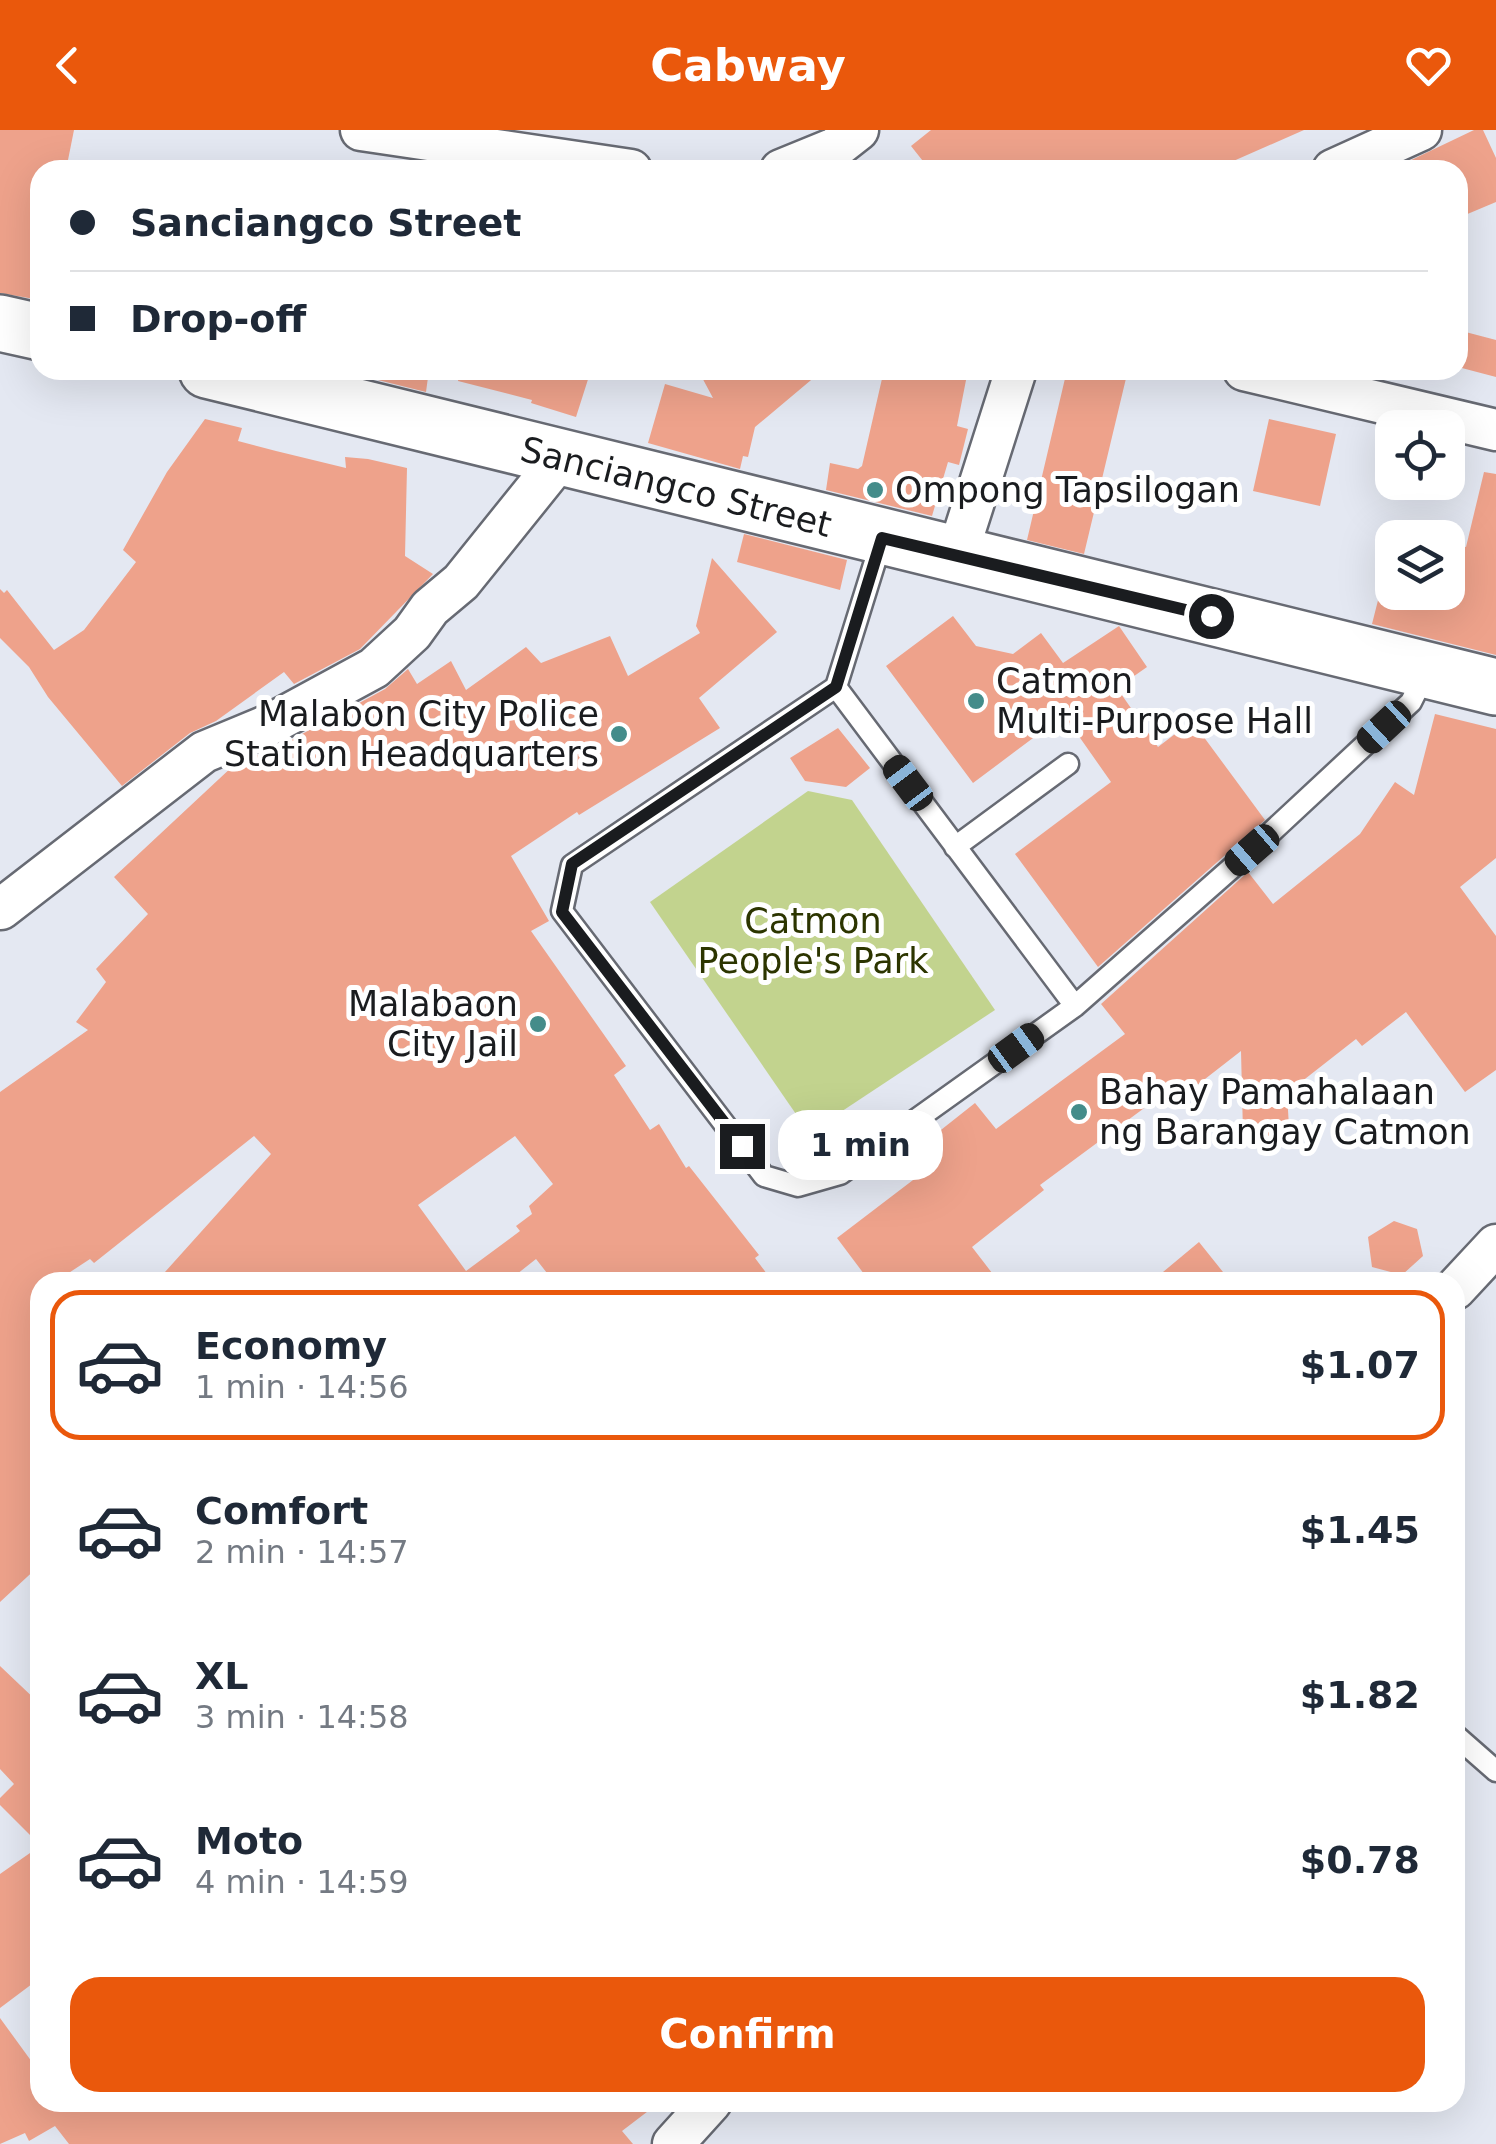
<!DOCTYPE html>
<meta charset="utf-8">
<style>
body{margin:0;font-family:"DejaVu Sans",sans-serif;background:#f2f2f3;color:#1f2937;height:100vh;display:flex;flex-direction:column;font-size:38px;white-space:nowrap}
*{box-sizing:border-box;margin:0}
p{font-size:32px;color:#747a83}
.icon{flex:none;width:55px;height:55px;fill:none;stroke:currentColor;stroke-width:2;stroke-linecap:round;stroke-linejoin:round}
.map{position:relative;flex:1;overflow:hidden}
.side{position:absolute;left:30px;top:1142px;width:1435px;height:840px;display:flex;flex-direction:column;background:#fff;border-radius:30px;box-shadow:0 10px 40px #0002}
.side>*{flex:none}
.top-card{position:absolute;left:30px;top:30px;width:1438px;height:220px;border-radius:30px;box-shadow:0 10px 40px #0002;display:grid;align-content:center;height:220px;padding:0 40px;background:#fff}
.fabs{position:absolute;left:1375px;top:280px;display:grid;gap:20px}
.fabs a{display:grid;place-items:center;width:90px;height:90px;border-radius:20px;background:#fff;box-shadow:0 10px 40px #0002;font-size:50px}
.end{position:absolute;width:45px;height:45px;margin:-22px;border:12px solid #1a1c1f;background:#fff;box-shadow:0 0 0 5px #fff}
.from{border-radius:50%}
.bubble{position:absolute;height:70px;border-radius:30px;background:#fff;box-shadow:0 10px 40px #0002;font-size:32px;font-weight:800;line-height:70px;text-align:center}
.car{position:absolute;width:30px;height:60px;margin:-30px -15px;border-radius:12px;box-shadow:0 0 8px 2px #0007;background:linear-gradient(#222 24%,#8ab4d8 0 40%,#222 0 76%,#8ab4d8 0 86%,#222 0)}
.top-card b{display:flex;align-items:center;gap:35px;height:95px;font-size:38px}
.top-card b+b{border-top:2px solid #e0e1e3}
.top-card i{width:25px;height:25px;background:#1f2937}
ul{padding:18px 0 0;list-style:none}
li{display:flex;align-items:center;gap:30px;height:150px;margin:0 20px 15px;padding:0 20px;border:5px solid transparent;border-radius:30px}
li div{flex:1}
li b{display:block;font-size:38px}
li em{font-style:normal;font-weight:800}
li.selected{border-color:#ea580c}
li>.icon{width:90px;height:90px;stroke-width:1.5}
.button{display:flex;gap:20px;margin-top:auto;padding:20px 40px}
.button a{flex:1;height:115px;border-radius:30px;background:#ea580c;color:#fff;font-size:40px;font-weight:800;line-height:115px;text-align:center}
header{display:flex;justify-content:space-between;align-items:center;height:130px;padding:0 40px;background:#ea580c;color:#fff;font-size:45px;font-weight:800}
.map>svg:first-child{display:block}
.green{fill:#c2d38e}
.building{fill:#eea28b;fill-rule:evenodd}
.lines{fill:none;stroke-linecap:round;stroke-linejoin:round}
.lane-casing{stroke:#676a73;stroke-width:25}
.street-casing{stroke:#676a73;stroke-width:45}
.secondary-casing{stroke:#676a73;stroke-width:60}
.lane{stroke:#fff;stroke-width:20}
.street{stroke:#fff;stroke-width:40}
.secondary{stroke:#fff;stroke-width:55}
.route{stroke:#1a1c1f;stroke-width:12}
.poi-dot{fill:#448c8a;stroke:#fff;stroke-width:4}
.labels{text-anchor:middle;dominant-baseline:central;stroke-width:10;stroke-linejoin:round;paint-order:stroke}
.street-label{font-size:35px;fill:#1a1c1f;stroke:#fff}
.poi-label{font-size:35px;fill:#1a1c1f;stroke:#fff;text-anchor:start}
.park-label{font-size:35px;fill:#2c3500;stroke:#fff}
</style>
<header><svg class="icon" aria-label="back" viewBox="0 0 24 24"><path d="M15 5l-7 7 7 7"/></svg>Cabway<svg class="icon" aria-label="heart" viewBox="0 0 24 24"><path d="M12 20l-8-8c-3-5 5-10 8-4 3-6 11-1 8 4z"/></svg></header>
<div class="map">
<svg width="1496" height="2014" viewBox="0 0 1496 2014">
<rect width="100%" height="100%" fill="#e4e8f2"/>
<path class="green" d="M808 661 852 670 995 880 809 1003 650 772Z"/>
<path class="building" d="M0 0H74L66 40H40V170L0 163Z
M931 0H1304L1213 40H930L911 16Z
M1474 0H1483L1496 28V72L1458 88V40L1405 33Z
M1458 200 1496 210V247L1458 237Z
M338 240H429L426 262Z
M460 240H591L576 287 531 273 532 270 458 251Z
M698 240H823L755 297 748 327 743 326 740 339 648 313 665 254 713 268Z
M884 240H968L957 296 968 299 959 335 948 332 932 386 826 360 830 333 858 339 862 336Z
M1067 240H1128L1084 424 1027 410Z
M205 289 242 298 238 311 276 321 346 338 345 327 368 329 407 338 405 426 433 444 360 519 294 554 284 542 216 591 190 603 122 656 48 567 29 537 0 508V459L4 463 7 460 54 520 84 500 136 432 123 420 167 342Z
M1269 289 1336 304 1320 376 1253 361Z
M1484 342 1496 344V525L1372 494 1392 415V462H1448V412L1466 417Z
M744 404 847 430 840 460 737 432Z
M712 428 777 502 699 568 720 598 579 685 577 682 511 726 549 791 531 801 626 936 614 945 650 1000 659 994 686 1038 689 1036 759 1125 755 1128 773 1152H554L536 1129 507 1152H156L271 1024 254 1006 94 1133 90 1129 55 1152H40V1435L0 1472V962L88 900 76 892 106 852 96 839 148 784 114 747 234 635 280 616 385 559 408 539 417 554 451 531 466 560 526 517 541 533 610 506 628 546 700 503 696 496ZM515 1006 553 1054 529 1076 532 1084 516 1096 520 1101 466 1141 418 1075Z
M953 486 976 516 1013 524 1041 503 1063 533 1119 496 1147 537 1117 558 1158 617 1192 591 1265 690 1098 837 1015 724 1111 652 1064 585 973 653 886 536Z
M1435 584 1496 599V728L1460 757 1496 806V940L1465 962 1406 882 1362 916 1356 909 1287 963 1289 997 1269 1017 1243 1003 1241 921 1178 970 1170 959 1040 1055 1044 1060 972 1117 999 1152H870L837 1108 917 1047 903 1030 975 973 996 999 1125 904 1101 874 1248 742 1273 774 1360 704 1395 652 1414 665Z
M838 598 870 638 846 657 805 651 790 628Z
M1394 1091 1417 1099 1423 1126 1402 1145 1372 1137 1368 1107Z
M1199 1112 1231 1152H1151Z
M0 1536 40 1574V1715L0 1675V1668L14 1654 0 1639Z
M40 1716V1848L0 1878V1744Z
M0 1888 40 1943V1972H660L622 2001 633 2014H69L55 1996 29 2011 25 2003 0 2014Z"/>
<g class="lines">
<defs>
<path id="lane" d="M882 409 836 557 572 735 562 781 764 1046 798 1056 840 1044 1075 876 1252 720 1411 572 1425 544
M836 557 1075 876
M955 717 1068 634
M1455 1605 1496 1641"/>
<path id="street" d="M361 0 631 40
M781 40 835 18 858 0
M1333 40 1421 0
M1244 240 1496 300
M957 425 1016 240
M1 779 204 622 269 595 374 538 412 503 430 478 461 452 560 329
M1455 1159 1496 1115
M673 2014 711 1972"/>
<path id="secondary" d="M0 193 40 202
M207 240 1496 557"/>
</defs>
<use href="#lane" class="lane-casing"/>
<use href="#street" class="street-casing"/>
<use href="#secondary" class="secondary-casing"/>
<use href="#lane" class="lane"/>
<use href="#street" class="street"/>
<use href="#secondary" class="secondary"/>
</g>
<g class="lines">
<path class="route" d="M742 1016 562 782 572 734 836 557 882 408 1211 486"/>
</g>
<g class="poi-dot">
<circle cx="875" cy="360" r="10"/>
<circle cx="976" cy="571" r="10"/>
<circle cx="619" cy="604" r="10"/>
<circle cx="538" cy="894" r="10"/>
<circle cx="1079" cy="982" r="10"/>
</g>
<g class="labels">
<g class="street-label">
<text transform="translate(676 357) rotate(14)">Sanciangco Street</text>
</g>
<g class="poi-label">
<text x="895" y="360">Ompong Tapsilogan</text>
<text x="996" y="551">Catmon<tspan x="996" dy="40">Multi-Purpose Hall</tspan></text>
<text x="599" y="584" text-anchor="end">Malabon City Police<tspan x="599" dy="40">Station Headquarters</tspan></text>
<text x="518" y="874" text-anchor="end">Malabaon<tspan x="518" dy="40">City Jail</tspan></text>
<text x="1099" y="962">Bahay Pamahalaan<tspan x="1099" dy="40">ng Barangay Catmon</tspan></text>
</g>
<g class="park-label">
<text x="813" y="791">Catmon<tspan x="813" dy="40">People's Park</tspan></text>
</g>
</g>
</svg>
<div class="fabs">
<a><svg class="icon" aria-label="locate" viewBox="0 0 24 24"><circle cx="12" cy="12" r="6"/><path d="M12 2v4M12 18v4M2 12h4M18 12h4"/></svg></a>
<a><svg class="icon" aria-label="layers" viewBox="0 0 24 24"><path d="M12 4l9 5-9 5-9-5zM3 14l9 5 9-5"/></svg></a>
</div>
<i class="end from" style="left:1211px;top:486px"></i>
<i class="end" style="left:742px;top:1016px"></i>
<div class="bubble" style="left:778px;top:980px;width:165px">1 min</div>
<i class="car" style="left:1384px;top:597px;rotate:227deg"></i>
<i class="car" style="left:908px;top:653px;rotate:323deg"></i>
<i class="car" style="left:1252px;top:720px;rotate:229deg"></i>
<i class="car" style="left:1016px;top:918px;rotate:54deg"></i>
<div class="top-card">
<b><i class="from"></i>Sanciangco Street</b>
<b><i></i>Drop-off</b>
</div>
<section class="side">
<ul>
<li class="selected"><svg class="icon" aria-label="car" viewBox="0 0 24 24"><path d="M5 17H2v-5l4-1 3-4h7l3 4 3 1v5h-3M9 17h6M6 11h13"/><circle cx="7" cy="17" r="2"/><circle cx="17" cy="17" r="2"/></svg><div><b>Economy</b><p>1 min · 14:56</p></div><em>$1.07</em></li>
<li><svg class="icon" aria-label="car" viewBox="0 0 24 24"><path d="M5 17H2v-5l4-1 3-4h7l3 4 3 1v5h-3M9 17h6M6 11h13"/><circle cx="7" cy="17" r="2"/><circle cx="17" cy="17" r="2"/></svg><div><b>Comfort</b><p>2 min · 14:57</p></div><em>$1.45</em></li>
<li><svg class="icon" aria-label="car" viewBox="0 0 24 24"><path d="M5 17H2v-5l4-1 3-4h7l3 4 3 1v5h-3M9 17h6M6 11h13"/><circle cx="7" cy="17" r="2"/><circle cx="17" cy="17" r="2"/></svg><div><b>XL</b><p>3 min · 14:58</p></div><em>$1.82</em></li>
<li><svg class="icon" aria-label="car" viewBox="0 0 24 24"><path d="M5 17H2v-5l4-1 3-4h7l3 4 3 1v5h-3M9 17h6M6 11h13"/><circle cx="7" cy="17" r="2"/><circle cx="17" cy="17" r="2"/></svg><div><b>Moto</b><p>4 min · 14:59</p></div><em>$0.78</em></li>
</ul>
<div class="button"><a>Confirm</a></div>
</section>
</div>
